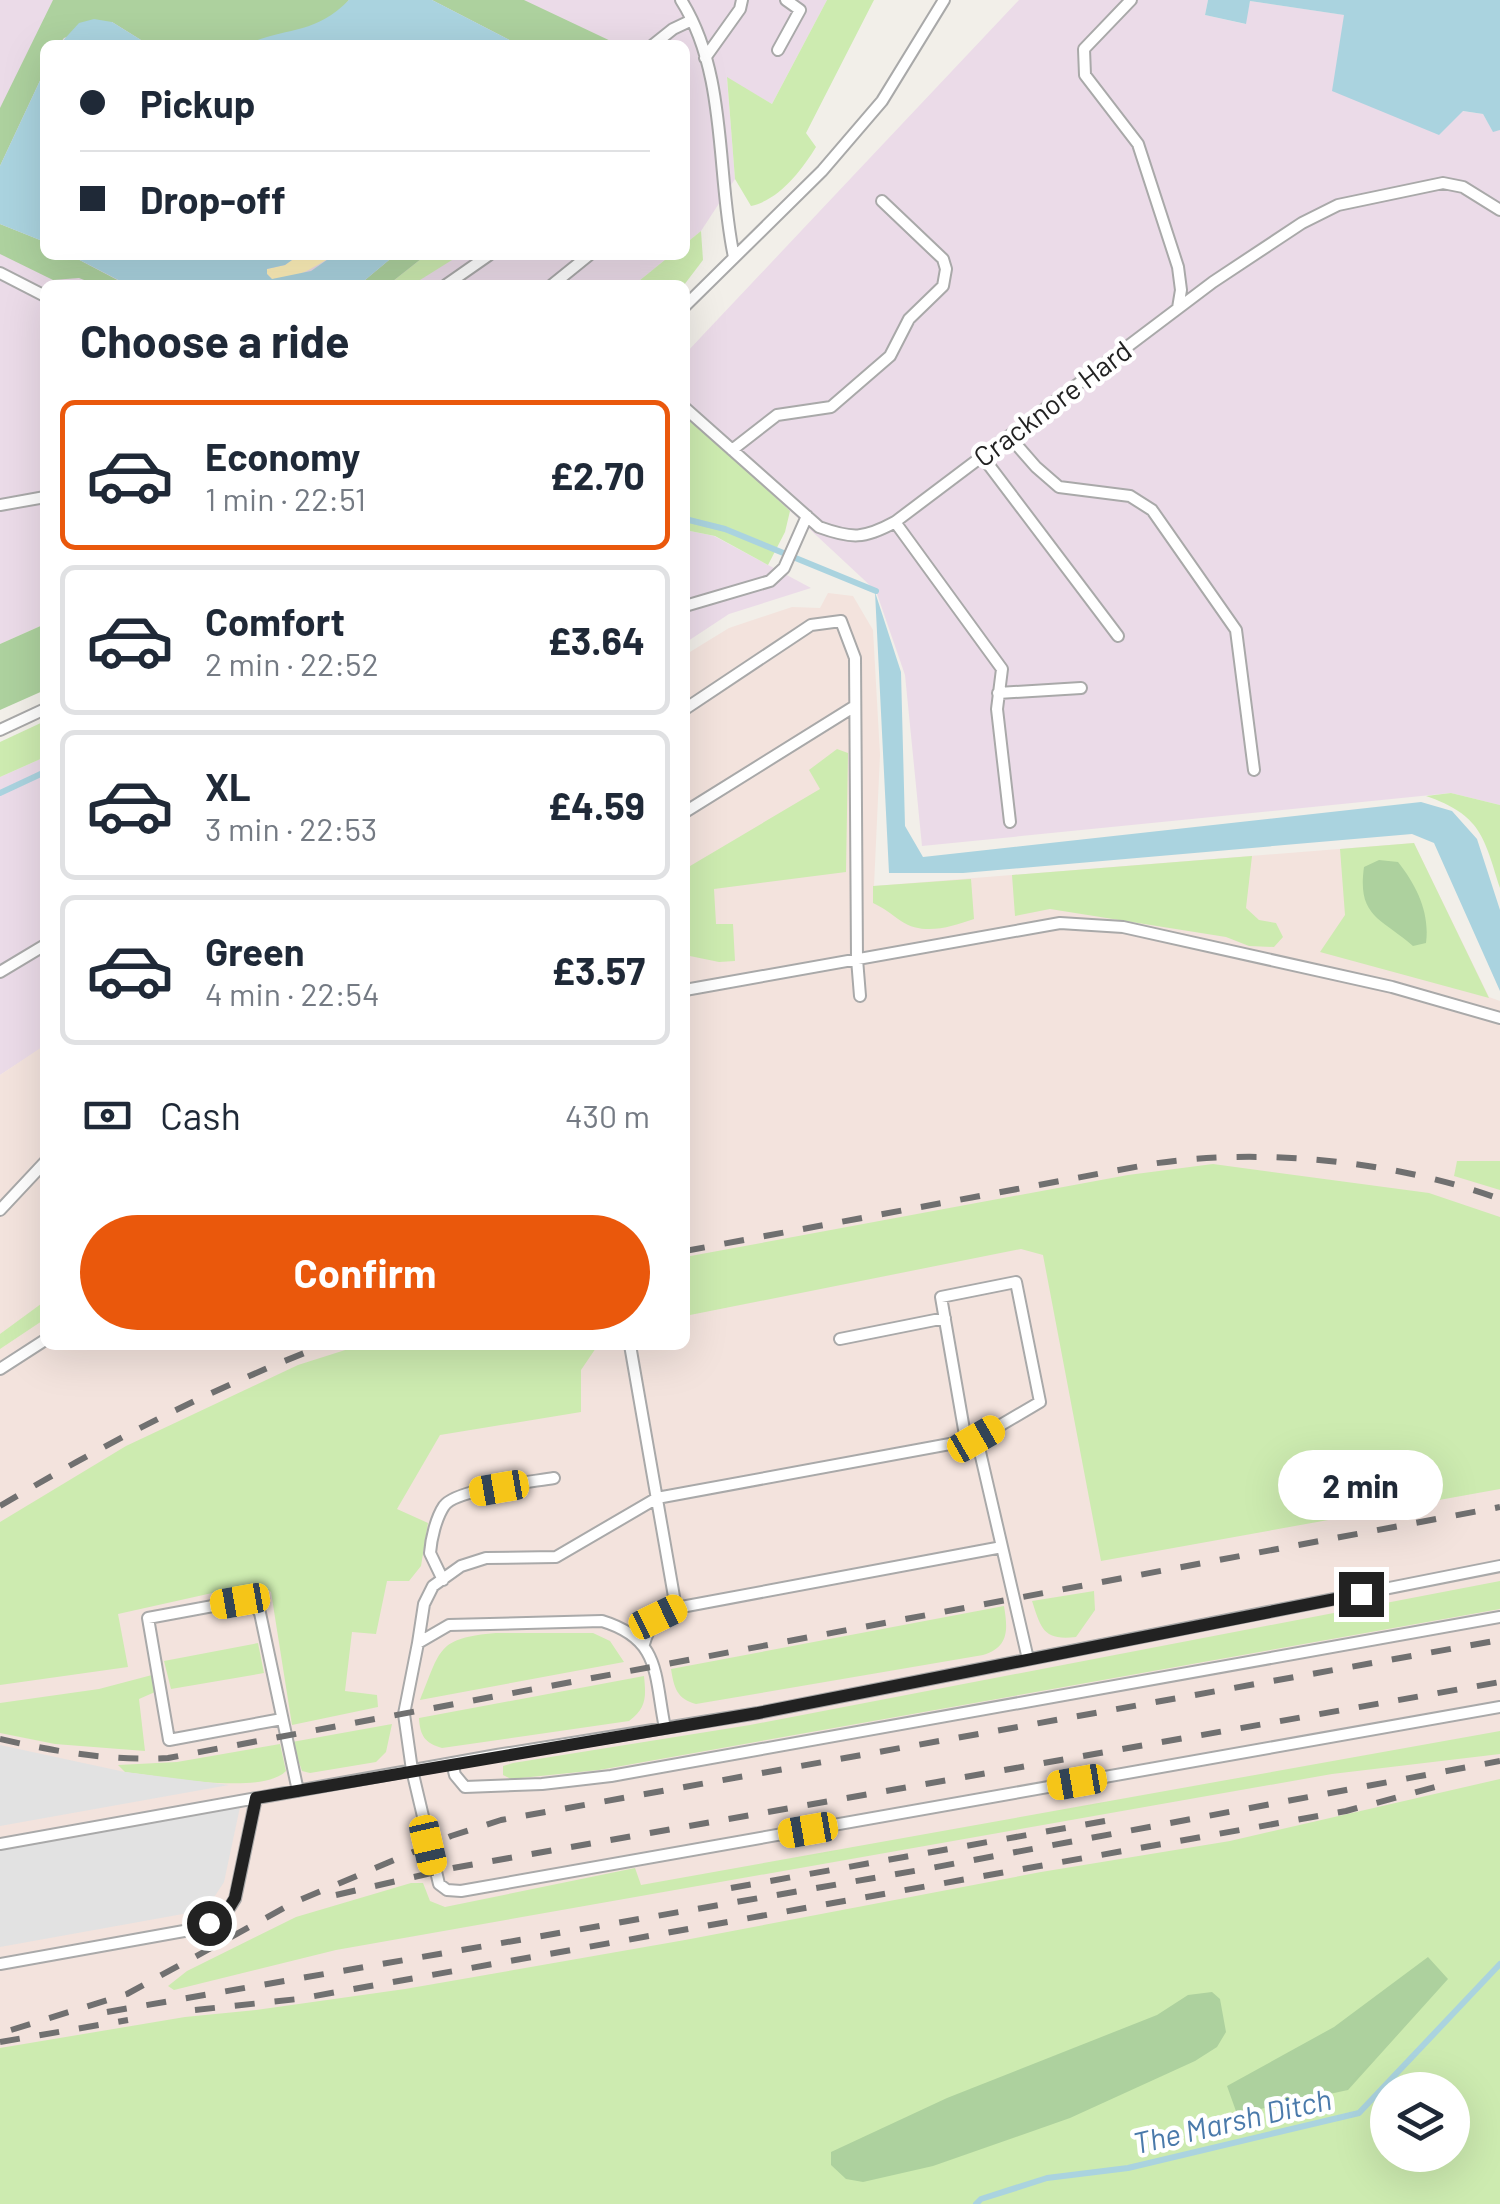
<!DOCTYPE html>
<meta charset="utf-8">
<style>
body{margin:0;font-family:Barlow,sans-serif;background:#f2f2f3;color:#1f2937;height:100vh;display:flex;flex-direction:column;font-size:38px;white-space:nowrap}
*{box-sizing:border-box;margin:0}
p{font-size:32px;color:#747a83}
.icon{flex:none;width:55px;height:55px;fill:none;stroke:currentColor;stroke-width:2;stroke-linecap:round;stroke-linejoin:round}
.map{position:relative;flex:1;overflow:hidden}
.sheet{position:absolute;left:40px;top:280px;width:650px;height:1070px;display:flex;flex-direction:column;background:#fff;border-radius:15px;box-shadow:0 10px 40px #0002}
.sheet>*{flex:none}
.banner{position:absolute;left:40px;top:40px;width:650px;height:220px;border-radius:15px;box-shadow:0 10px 40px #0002;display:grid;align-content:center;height:220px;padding:0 40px;background:#fff}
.buttons{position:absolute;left:1370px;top:2072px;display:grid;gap:20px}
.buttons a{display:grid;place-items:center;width:100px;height:100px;border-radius:50%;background:#fff;box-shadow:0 10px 40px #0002;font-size:50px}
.end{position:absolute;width:45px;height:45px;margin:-22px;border:12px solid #222;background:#fff;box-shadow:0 0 0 5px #fff}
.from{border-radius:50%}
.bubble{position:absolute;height:70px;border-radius:35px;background:#fff;box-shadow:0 10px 40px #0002;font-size:32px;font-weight:700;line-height:70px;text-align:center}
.car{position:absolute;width:30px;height:60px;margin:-30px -15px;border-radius:12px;box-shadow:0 0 8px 2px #0007;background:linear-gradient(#f5c518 24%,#345 0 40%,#f5c518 0 76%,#345 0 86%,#f5c518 0)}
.banner b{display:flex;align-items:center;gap:35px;height:95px;font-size:38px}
.banner b+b{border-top:2px solid #e0e1e3}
.banner i{width:25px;height:25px;background:#1f2937}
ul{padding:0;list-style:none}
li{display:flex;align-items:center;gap:30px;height:150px;margin:0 20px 15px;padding:0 20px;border:5px solid #e0e1e3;border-radius:15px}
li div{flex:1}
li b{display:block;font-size:38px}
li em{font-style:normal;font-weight:700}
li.selected{border-color:#ea580c}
li>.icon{width:90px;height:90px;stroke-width:1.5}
h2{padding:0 40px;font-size:45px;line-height:120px}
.pay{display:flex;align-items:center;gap:25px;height:110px;padding:0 40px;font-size:38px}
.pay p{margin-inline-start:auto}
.cta{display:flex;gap:20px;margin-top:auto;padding:20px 40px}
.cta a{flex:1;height:115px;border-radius:60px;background:#ea580c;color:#fff;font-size:40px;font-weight:700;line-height:115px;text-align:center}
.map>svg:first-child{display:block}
.industrial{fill:#ebdbe8}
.military{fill:#f3e3dd}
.grass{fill:#cdebb0;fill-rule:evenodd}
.forest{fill:#add19e}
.sand{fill:#fff1ba}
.parking{fill:#e2e2e2}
.water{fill:#aad3df}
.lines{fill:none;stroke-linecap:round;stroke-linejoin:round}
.stream{stroke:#aad3df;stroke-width:6}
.lane-casing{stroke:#a9a9a9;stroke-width:14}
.lane{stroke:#fff;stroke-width:10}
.rail{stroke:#707070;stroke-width:6;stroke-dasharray:20 20;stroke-linecap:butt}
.route{stroke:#222;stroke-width:12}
.labels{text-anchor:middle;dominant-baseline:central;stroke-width:9;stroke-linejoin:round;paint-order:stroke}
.street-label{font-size:28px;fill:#222;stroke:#fff}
.water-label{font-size:30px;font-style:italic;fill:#4a7aab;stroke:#fff}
</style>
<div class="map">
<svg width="1500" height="2204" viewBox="0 0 1500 2204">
<rect width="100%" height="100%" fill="#f2efe9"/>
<path class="industrial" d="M0 0H827L772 104 727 78 735 179 701 231 685 244V45H45V255H671L634 285H45V624L0 644Z
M1019 0H1208L1205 15 1245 24 1250 1 1345 15 1462 111 1483 114 1493 131 1500 130V805L1451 793 922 846 905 675 876 591 685 413V354Z
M685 530 714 536 811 588 729 614 685 643Z
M45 757V1046L0 1075V777Z"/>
<path class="military" d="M828 593 853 596 873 630 880 755 874 886 1414 843 1489 997 1500 1001V1942L0 2204V1075L45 1045V1345H685V655L729 628 792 607 820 608Z"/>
<path class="grass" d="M827 0H874L806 133 816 147C802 170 779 200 751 206L735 179 727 77 772 104Z
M701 231 703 260 684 285H634L671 255H685V244Z
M426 255H460L412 285H388Z
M685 413 790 511 785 532 768 565 715 536 685 530Z
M45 721V757L0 777V742Z
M837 749 848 753 846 872 714 889 716 924H733L735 961 719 962 685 955V869L820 789 809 770Z
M1451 793 1500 805V888C1484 837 1481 815 1426 796Z
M1414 843 1489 998 1320 952 1345 915 1340 849Z
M1252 856 1246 908 1259 920 1276 923 1283 937 1274 947 1249 946 1226 937 1050 909 1015 916 1012 875Z
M971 879 974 919C951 927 923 936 901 921 891 914 884 908 873 903V886Z
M1457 1161H1500V1190L1454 1176Z
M1213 1164 1429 1193 1500 1217V1489L1101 1561 1043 1255 1021 1249 685 1316V1257L1128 1175Z
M45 1301V1319L0 1349V1334Z
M361 1345H598L581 1370V1412L440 1435 397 1509 428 1523 421 1566 409 1581H387L376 1634 352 1632 345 1691 377 1695 378 1707 292 1725 271 1592 257 1583 118 1614 128 1667 0 1685V1522L126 1446 298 1365Z
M1500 1581V1609L599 1770 511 1779 503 1775V1766L513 1763 750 1725Z
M1094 1591 1095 1610 1076 1637C1043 1641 1041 1628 1032 1601Z
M1004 1606C1008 1630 1009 1647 983 1655L696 1704C677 1699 674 1688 671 1669Z
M496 1633H593L610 1641 624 1662 420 1700C441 1649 437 1638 496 1633Z
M258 1643 264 1673 171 1689 164 1661Z
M152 1675 155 1692 139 1699 145 1751 55 1744 0 1733V1703L99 1689Z
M644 1676C646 1696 647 1708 629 1721L442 1748C425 1743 420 1736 419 1718Z
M392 1724 386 1752 376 1762 310 1773 302 1771 292 1742Z
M1500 1731V1754L1332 1774 336 1950 174 1990 168 1986 187 1971 296 1917 411 1883H423L430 1901 445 1907 635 1868 641 1885Z
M280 1744 286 1771C262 1796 160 1776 125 1772L118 1765 177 1762Z
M1500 1779V2204H0V2048L185 2017 256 2010 405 1989 685 1940 1041 1872 1230 1841ZM1388 2090H1452V2155H1388Z"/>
<path class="forest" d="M53 0H349L336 15 307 28 246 45H149L112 22 64 38 59 45H45V70L0 166V108Z
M432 0H524L615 43 519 45Z
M0 224 45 242V255H70L127 285H97L79 278 53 280 0 254Z
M395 255H426L388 285H359Z
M45 624V690L0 710V644Z
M1379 860 1398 862C1417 886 1430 913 1426 943L1413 946C1381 918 1357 917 1364 867Z
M1428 1957 1448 1979 1348 2090 1237 2114 1227 2086 1334 2027Z
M1212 1992 1220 1999 1226 2032 1217 2047 1195 2061 1070 2118 933 2166 863 2182 846 2179 831 2165V2152L947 2098 1157 2015 1188 1995Z"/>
<path class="sand" d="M299 255H334C313 268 297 279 272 279L267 274V269L285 265Z"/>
<path class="parking" d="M0 1745 125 1772 229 1785 0 1826Z
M240 1807 224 1882 209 1905 194 1912 0 1947V1850Z"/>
<path class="water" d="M349 0H432L519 45H246C286 26 314 36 349 0Z
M1208 0H1500V130L1493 132 1483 114 1463 111 1439 135 1332 91 1344 15 1250 1 1246 24 1205 15Z
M94 19 112 22 149 45H59L79 23Z
M45 70V242L0 224V166Z
M70 255H299L285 265 267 269V274L272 279 311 271 334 255H395L359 285H128Z
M875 592 901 672 905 826 923 857 1421 802 1452 811 1477 839 1500 910V991L1434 843 1412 834 963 873H889Z"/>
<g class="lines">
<path class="stream" d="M685 519 725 529 876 591
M0 793 45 772
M976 2204 981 2199 1047 2178 1128 2168 1359 2113 1500 1964"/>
<defs>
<path id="lane" d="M681 0C728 74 716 174 734 257
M1131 0 1084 49 1085 75 1138 144 1178 267 1181 290 1178 308
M653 45 673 29 692 20
M778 50 800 10 786 0
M705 58 740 9 742 0
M0 273 45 296
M446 285 489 255
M552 285 589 255
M685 306 822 171 882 101 944 0
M685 408 819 527C852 539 864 539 895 522L1213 282 1302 223 1338 205 1443 183 1463 187 1500 210
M1009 436 1036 467 1059 487 1130 496 1152 510 1236 630 1254 770
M732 450 777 415 831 407 890 356 909 319 943 286 946 269 943 259 882 201
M982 456 1118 636
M0 505 45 497
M895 522 1002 669 997 709 1010 822
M685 606 770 581 784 568 807 516
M998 693 1081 688
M685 709 811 625 841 621 855 658 857 959 860 996
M0 730 45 709
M685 812 855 706
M0 972 45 945
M685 990 1060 923 1123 927 1392 987 1500 1018
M0 1210 45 1162
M840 1339 945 1318
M630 1345 676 1608 1002 1547
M0 1369 45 1340
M966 1441 941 1297 1016 1282 1040 1402 977 1439
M443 1580 430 1553C431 1539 436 1518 444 1506 456 1489 531 1482 554 1478
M418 1643 424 1604 433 1586 461 1566 486 1558 556 1557 657 1498 977 1439 1028 1659
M644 1644C650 1623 657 1617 676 1608
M282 1719 169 1740 148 1618 240 1601 254 1604 260 1613 298 1791
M665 1728C654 1674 661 1639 602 1621L449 1625 418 1643 404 1714 412 1770 439 1884 447 1890 461 1891 1500 1707
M452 1763 455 1775 465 1787 542 1784 611 1776 1500 1617
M0 1844 497 1755 758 1713 1500 1566
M0 1964 184 1931 226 1913 235 1899 256 1798"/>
</defs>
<use href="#lane" class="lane-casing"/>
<use href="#lane" class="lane"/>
<path class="rail" d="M685 1251 1151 1164C1262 1147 1395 1161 1500 1199
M0 1506C104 1444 212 1388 325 1345
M0 1739C57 1752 110 1761 168 1758L1500 1507
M731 1888 1105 1821
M336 1895 453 1868 1500 1682
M195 2010 298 1999 1346 1811 1439 1786
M107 2012 931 1868 1500 1761
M11 2030 127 1994 295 1902 451 1836 501 1820 1500 1640
M0 2042 128 2020"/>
</g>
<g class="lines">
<path class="route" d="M209 1923 226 1913 235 1898 256 1798 758 1713 1361 1594"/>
</g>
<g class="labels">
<g class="street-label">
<text transform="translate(1052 403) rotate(-37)">Cracknore Hard</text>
</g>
<g class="water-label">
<text transform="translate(1232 2120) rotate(-13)">The Marsh Ditch</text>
</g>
</g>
</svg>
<div class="buttons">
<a><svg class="icon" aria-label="layers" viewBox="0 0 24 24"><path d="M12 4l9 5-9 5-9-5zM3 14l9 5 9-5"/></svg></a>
</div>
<i class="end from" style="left:209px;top:1923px"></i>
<i class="end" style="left:1361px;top:1594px"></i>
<div class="bubble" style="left:1278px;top:1450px;width:165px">2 min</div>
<i class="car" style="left:976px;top:1439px;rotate:60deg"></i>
<i class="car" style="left:499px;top:1488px;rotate:260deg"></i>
<i class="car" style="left:240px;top:1601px;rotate:260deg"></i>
<i class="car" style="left:658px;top:1617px;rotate:64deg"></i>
<i class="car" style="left:1077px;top:1782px;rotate:260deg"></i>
<i class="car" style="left:808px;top:1830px;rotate:260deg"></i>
<i class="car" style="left:428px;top:1845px;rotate:167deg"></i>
<div class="banner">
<b><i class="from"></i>Pickup</b>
<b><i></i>Drop-off</b>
</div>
<section class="sheet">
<h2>Choose a ride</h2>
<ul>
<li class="selected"><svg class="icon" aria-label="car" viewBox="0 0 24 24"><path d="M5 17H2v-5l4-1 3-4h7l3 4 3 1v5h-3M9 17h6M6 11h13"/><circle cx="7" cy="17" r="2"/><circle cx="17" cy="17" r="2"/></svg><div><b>Economy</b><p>1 min · 22:51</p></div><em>£2.70</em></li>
<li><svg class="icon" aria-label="car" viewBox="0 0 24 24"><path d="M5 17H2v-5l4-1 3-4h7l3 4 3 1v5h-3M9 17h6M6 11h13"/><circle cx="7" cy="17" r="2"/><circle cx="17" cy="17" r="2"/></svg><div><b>Comfort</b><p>2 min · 22:52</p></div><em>£3.64</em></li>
<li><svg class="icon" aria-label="car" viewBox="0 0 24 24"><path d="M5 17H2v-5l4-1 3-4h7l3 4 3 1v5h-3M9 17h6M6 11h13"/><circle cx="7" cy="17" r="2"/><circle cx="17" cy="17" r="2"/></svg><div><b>XL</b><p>3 min · 22:53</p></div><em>£4.59</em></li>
<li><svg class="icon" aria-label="car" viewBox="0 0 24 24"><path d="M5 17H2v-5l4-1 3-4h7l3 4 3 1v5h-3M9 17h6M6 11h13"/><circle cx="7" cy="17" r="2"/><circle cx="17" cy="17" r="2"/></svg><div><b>Green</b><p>4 min · 22:54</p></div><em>£3.57</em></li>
</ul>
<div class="pay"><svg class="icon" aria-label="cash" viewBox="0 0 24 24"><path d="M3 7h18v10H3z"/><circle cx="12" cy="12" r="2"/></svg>Cash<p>430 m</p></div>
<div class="cta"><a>Confirm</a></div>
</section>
</div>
